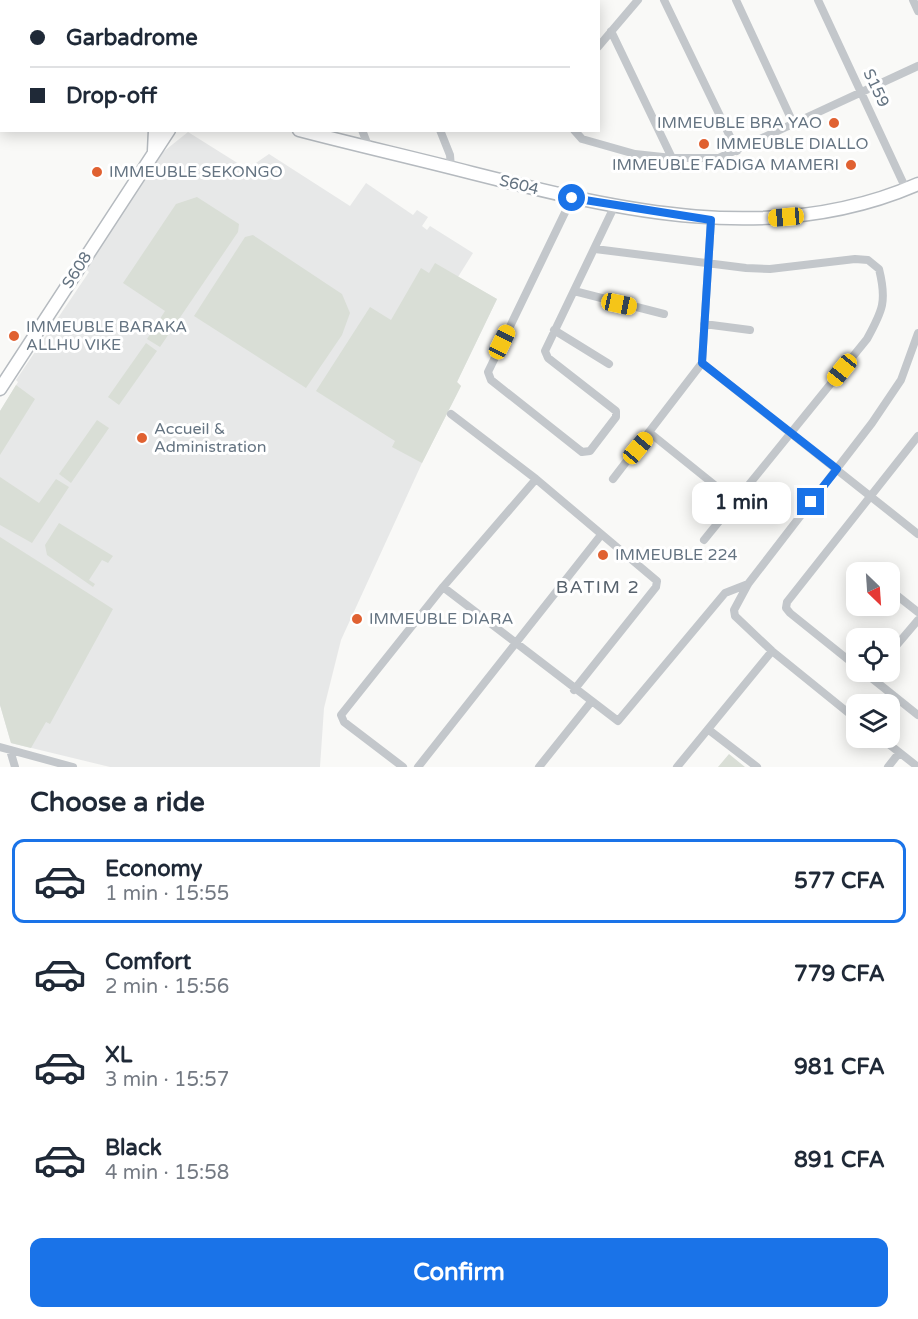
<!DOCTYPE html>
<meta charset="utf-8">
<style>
body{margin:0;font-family:"Varela Round",sans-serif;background:#f2f2f3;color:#1f2937;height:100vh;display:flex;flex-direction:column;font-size:22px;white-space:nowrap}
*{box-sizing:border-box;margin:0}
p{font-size:20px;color:#747a83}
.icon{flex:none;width:33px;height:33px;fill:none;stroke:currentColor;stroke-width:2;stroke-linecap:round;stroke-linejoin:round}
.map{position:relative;height:767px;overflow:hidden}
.details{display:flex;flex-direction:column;background:#fff;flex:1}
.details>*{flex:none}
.guide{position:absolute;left:0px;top:0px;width:600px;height:132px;box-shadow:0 3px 15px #0003;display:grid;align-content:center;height:132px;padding:0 30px;background:#fff}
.needle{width:39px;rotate:155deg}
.fabs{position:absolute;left:846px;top:562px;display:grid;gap:12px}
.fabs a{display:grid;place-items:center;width:54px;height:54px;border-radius:12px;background:#fff;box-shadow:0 3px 15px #0003;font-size:30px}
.end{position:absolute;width:27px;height:27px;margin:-14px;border:8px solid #1a73e8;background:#fff;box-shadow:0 0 0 3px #fff}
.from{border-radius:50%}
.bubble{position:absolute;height:42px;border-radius:12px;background:#fff;box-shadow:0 3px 15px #0003;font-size:20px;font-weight:800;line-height:42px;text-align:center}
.car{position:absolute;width:18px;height:36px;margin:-18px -9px;border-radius:8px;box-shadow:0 0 4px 2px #0007;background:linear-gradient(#f5c518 24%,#345 0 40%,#f5c518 0 76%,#345 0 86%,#f5c518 0)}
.guide b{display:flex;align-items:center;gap:21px;height:57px;font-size:22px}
.guide b+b{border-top:2px solid #e0e1e3}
.guide i{width:15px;height:15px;background:#1f2937}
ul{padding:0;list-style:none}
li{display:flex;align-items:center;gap:18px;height:84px;margin:0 12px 9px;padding:0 18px;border:3px solid transparent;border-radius:12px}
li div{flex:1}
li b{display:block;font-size:22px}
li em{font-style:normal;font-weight:800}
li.current{border-color:#1a73e8}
li>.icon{width:54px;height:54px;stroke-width:1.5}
h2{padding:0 30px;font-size:27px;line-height:72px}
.cta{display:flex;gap:12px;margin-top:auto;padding:12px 30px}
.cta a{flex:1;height:69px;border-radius:12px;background:#1a73e8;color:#fff;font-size:24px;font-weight:800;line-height:69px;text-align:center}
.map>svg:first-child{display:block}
.built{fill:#e7e8e8}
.grass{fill:#d9ded6}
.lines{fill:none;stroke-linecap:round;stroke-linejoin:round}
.secondary-casing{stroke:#b5babf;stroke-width:15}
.street{stroke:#c3c7cb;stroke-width:8}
.secondary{stroke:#fff;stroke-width:12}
.route{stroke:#1a73e8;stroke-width:8}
.poi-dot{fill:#e06131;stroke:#fff;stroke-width:2}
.labels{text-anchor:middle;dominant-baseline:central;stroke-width:6;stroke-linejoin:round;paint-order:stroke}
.street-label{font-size:16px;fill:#657482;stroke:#fff}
.poi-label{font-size:16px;fill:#657482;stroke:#fff;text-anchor:start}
.neighbourhood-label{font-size:18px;letter-spacing:1.5px;fill:#57626d;stroke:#fff}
</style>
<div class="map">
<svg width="918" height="767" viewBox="0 0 918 767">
<rect width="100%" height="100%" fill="#f9f9f7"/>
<path class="built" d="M188 132 247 169 269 154 350 206 366 183 413 215 417 210 428 217 422 226 427 230 430 226 473 253 458 277 497 299 457 382 461 386 422 463 341 640 324 708 320 767H110L11 743 0 705V411L18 382 16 380 89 272 86 269 163 152Z"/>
<path class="grass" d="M197 197 239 224 238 232 160 347 147 339 165 311 123 283 176 204Z
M253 235 342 294 350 313 342 335 306 388 194 316 245 237Z
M435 263 497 299 457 382 461 386 422 463 392 447 395 441 316 391 370 307 391 320 421 268 429 273Z
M146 343 157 351 119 405 108 397Z
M16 385 35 399 0 455V411Z
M97 420 109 428 71 483 59 474Z
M0 477 39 503 56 479 69 487 32 543 0 525Z
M59 523 113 556 108 563 102 560 89 580 95 584 93 587 47 555 45 545Z
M0 537 113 609 50 724 46 722 31 748 11 743 0 705Z
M729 754 745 767H718Z"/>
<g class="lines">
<defs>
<path id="secondary" d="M213 2 216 0
M235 2 238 0
M0 106H2
M0 118 2 117
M299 130C356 145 414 158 472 173 619 210 772 248 918 184
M154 151 155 130
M0 389 169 130"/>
</defs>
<use href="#secondary" class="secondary-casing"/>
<path class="street" d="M37 0 38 2
M247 0 248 2
M301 0 302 2
M378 0 379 2
M502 0 506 2
M664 0 737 151
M736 0 794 125
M818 0 906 189
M913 0 918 11
M67 2 71 0
M179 2 180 0
M411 2 415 0
M473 2 476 0
M611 31 672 158
M0 46 2 49
M598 47 638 0
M362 130 369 148
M440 130 450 155 451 168
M574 130 582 139 635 154 672 158H719L918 66
M572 198 488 372 491 380 582 452 590 451 616 417V411L548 358 545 351 615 205
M711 220 702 363 918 534
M595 249 746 268 770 269 855 259 868 260 879 269C887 301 883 310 867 339L704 540
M574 291 664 314
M704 324 750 330
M554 330 609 364
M451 414 536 479 657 581 656 587 574 690
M650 433 737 503
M613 479 702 363
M443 587 618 721 725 593 748 584
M890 590 918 612
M890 653 918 620
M856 666 790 613 786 608 787 602 918 436
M864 672 918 715
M856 719 772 651 735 616 734 610 748 584 872 423 901 380 918 333
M709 730 757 767
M881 738 918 767
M0 747 73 767
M10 750 15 767
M403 767 344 722 341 715 443 587 536 479
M418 767 601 535
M539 767 591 702
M677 767 772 651
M888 767 899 753"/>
<use href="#secondary" class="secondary"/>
</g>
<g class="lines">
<path class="route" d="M572 198 711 220 702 363 837 469 811 502"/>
</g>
<g class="poi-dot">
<circle cx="834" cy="123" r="6"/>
<circle cx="704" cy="144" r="6"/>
<circle cx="851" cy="165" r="6"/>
<circle cx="97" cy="172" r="6"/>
<circle cx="14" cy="336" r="6"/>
<circle cx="142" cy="438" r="6"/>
<circle cx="603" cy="555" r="6"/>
<circle cx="357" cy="619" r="6"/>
</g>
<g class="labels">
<g class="street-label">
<text transform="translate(876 88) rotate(65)">S159</text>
<text transform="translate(519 185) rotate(14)">S604</text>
<text transform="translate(77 270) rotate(-57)">S608</text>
</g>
<g class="poi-label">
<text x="822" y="123" text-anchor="end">IMMEUBLE BRA YAO</text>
<text x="716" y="144">IMMEUBLE DIALLO</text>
<text x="839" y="165" text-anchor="end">IMMEUBLE FADIGA MAMERI</text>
<text x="109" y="172">IMMEUBLE SEKONGO</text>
<text x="26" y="327">IMMEUBLE BARAKA<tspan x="26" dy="18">ALLHU VIKE</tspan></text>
<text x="154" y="429">Accueil &amp;<tspan x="154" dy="18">Administration</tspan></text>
<text x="615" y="555">IMMEUBLE 224</text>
<text x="369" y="619">IMMEUBLE DIARA</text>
</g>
<g class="neighbourhood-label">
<text x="598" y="587">BATIM 2</text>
</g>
</g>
</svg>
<div class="fabs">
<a><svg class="needle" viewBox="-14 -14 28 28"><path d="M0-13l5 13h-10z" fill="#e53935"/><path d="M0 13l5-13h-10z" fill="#747a83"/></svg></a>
<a><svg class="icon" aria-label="locate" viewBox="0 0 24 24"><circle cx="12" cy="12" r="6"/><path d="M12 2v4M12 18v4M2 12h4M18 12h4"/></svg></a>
<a><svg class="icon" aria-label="layers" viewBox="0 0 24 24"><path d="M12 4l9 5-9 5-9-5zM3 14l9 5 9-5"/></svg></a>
</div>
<i class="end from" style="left:572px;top:198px"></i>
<i class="end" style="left:811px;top:502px"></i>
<div class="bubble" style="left:692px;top:482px;width:99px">1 min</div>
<i class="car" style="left:786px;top:217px;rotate:265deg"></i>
<i class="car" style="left:619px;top:304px;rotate:102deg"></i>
<i class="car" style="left:502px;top:342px;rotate:26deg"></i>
<i class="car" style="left:842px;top:370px;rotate:219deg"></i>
<i class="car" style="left:638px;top:448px;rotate:40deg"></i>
<div class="guide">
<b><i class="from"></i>Garbadrome</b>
<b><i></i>Drop-off</b>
</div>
</div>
<section class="details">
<h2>Choose a ride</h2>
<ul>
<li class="current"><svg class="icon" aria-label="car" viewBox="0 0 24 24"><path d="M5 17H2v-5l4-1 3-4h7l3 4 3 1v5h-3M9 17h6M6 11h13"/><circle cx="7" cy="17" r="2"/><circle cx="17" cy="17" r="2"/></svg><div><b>Economy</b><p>1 min · 15:55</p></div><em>577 CFA</em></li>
<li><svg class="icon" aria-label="car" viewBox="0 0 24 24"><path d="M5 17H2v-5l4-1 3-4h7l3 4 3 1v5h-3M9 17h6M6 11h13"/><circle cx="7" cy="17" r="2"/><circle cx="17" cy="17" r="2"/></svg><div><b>Comfort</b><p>2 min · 15:56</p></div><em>779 CFA</em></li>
<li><svg class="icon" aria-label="car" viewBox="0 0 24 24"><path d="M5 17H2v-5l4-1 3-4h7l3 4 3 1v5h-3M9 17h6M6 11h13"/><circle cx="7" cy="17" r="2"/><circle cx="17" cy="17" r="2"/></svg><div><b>XL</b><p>3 min · 15:57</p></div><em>981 CFA</em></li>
<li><svg class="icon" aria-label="car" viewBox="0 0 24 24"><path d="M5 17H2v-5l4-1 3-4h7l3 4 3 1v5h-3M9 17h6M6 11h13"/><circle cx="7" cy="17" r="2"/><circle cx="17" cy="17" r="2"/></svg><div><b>Black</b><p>4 min · 15:58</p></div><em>891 CFA</em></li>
</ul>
<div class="cta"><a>Confirm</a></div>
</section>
